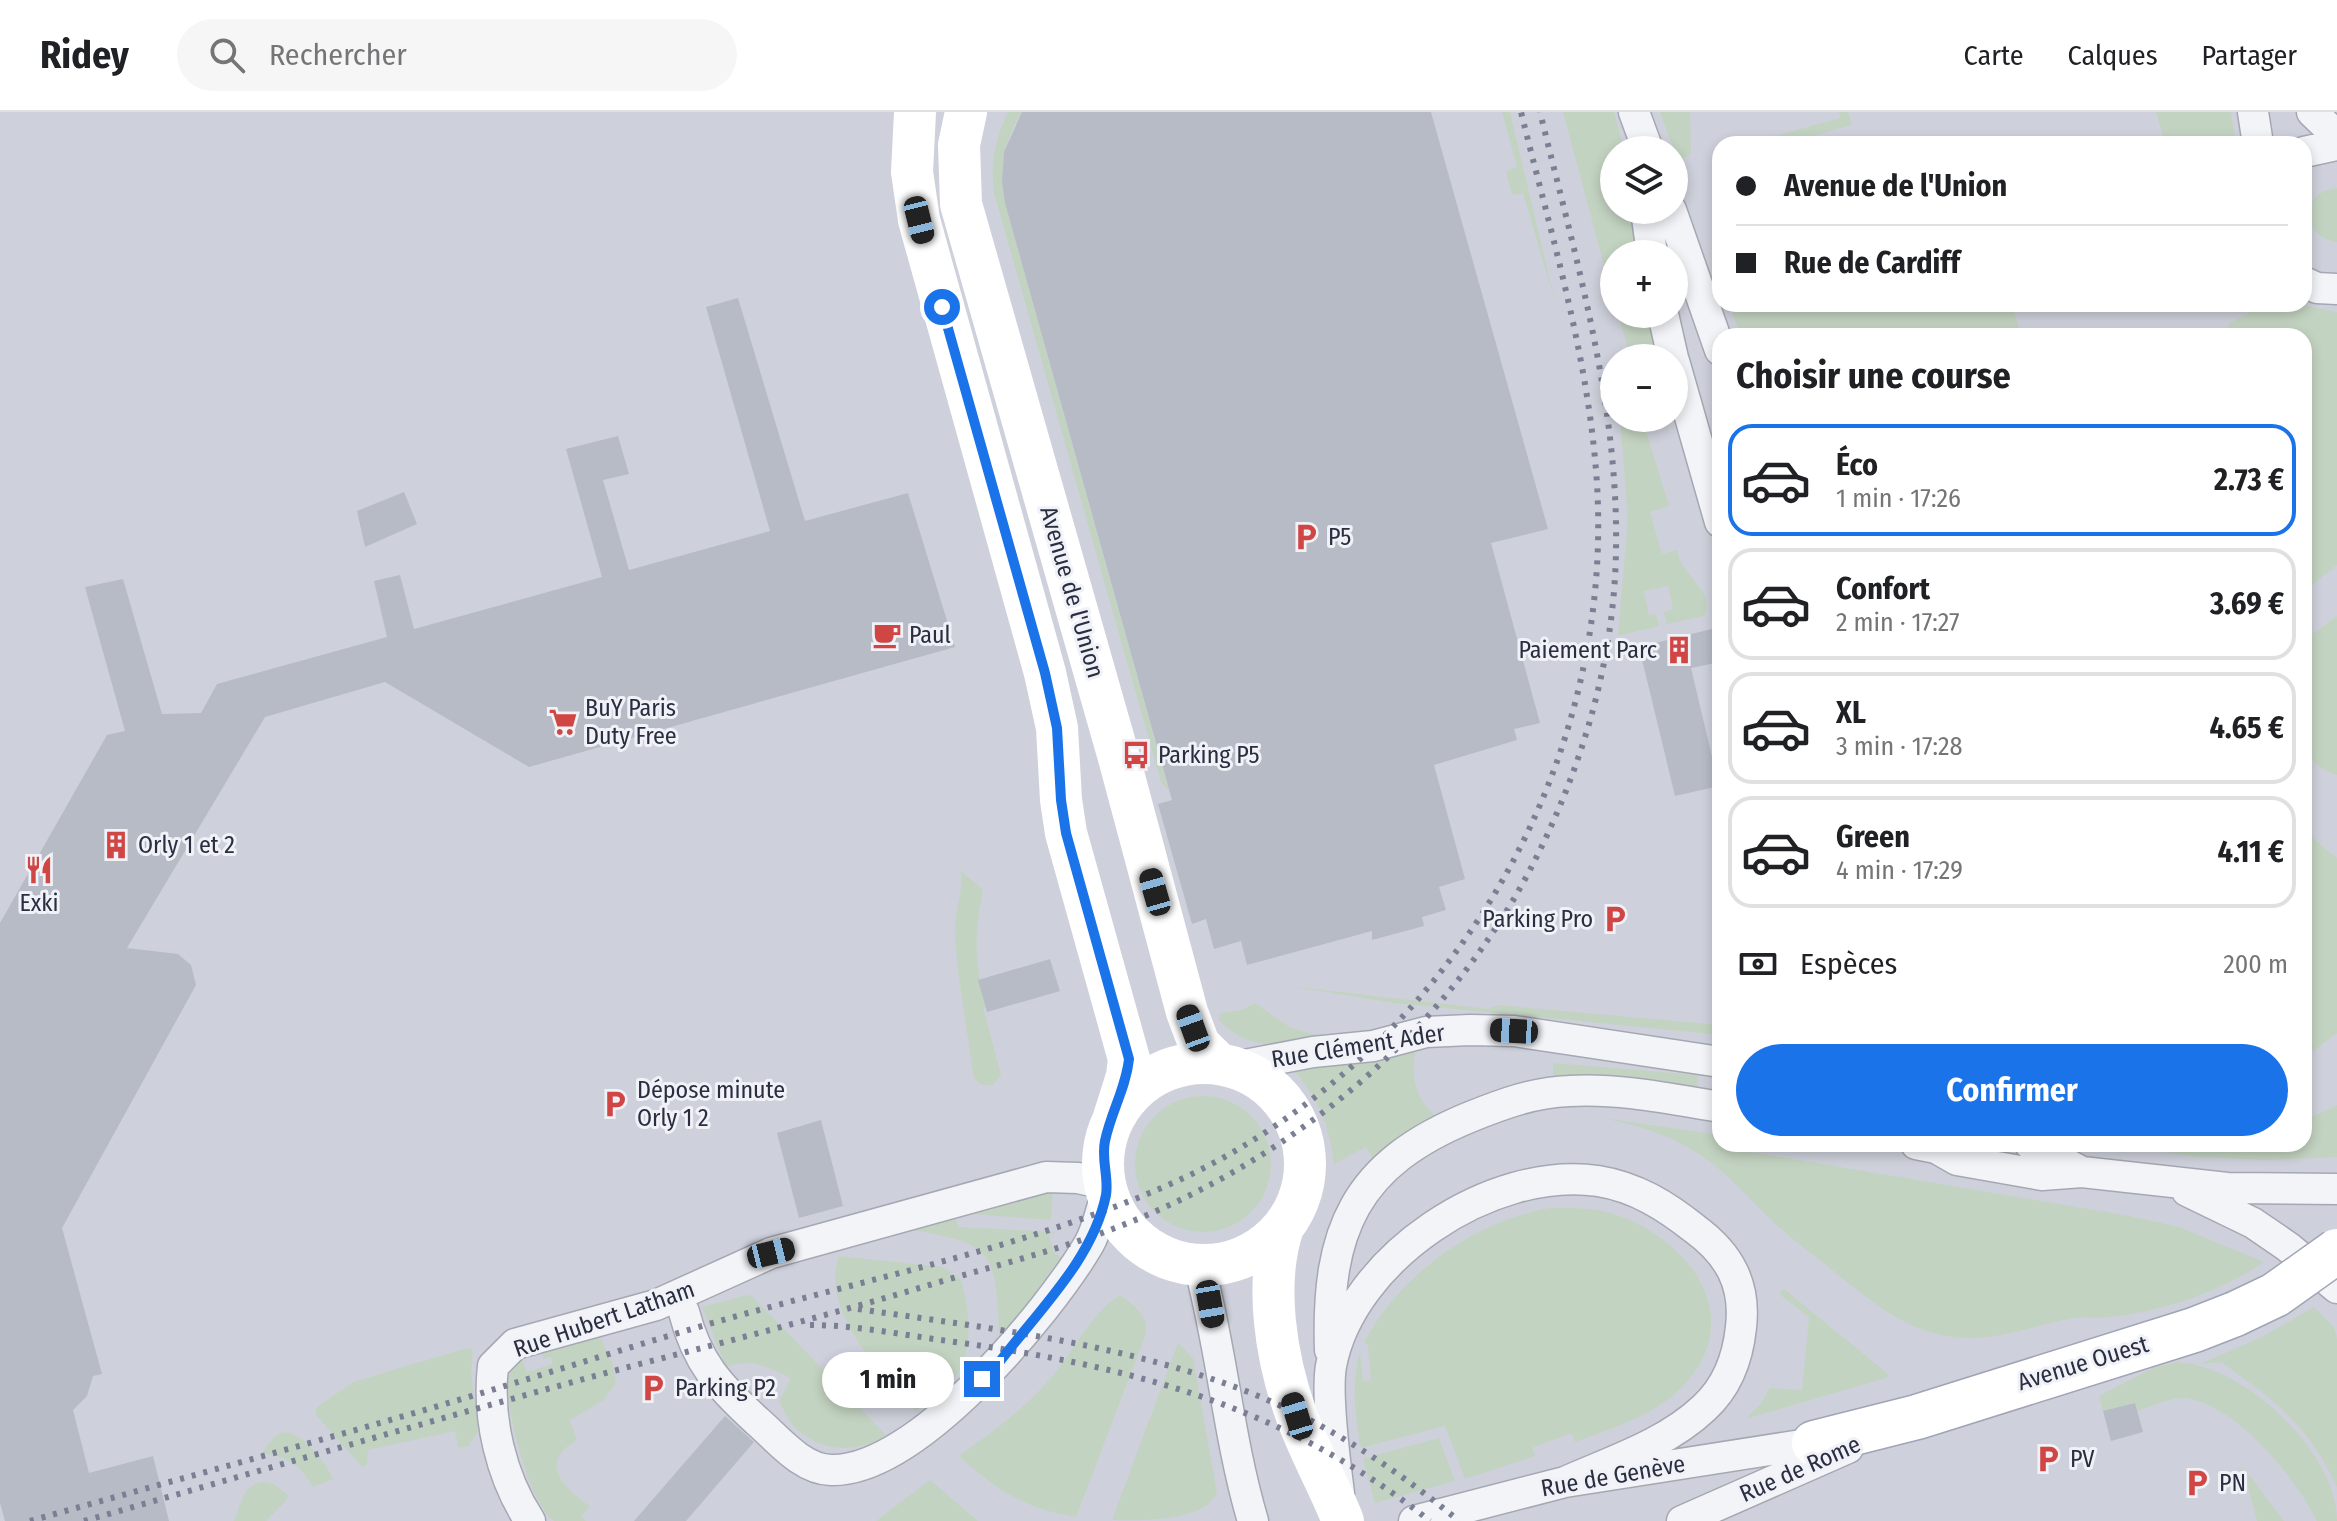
<!DOCTYPE html>
<html lang="fr">
<meta charset="utf-8">
<style>
body{margin:0;font-family:"Fira Sans Condensed",sans-serif;background:#f6f6f6;color:#202124;height:100vh;display:flex;flex-direction:column;font-size:30px;white-space:nowrap}
*{box-sizing:border-box;margin:0}
p{font-size:26px;color:#757577}
.icon{flex:none;width:44px;height:44px;fill:none;stroke:currentColor;stroke-width:2;stroke-linecap:round;stroke-linejoin:round}
.map{position:relative;flex:1;overflow:hidden}
.panel{position:absolute;left:1712px;top:216px;width:600px;height:824px;display:flex;flex-direction:column;background:#fff;border-radius:24px;box-shadow:0 4px 12px #0003}
.panel>*{flex:none}
.banner{position:absolute;left:1712px;top:24px;width:600px;height:176px;border-radius:24px;box-shadow:0 4px 12px #0003;display:grid;align-content:center;height:176px;padding:0 24px;background:#fff}
.tools{position:absolute;left:1600px;top:24px;display:grid;gap:16px}
.tools a{display:grid;place-items:center;width:88px;height:88px;border-radius:50%;background:#fff;box-shadow:0 4px 12px #0003;font-size:40px}
.end{position:absolute;width:36px;height:36px;margin:-18px;border:10px solid #1a73e8;background:#fff;box-shadow:0 0 0 4px #fff}
.from{border-radius:50%}
.bubble{position:absolute;height:56px;border-radius:28px;background:#fff;box-shadow:0 4px 12px #0003;font-size:26px;font-weight:700;line-height:56px;text-align:center}
.car{position:absolute;width:24px;height:48px;margin:-24px -12px;border-radius:10px;box-shadow:0 0 6px 2px #0007;background:linear-gradient(#222 24%,#8ab4d8 0 40%,#222 0 76%,#8ab4d8 0 86%,#222 0)}
.banner b{display:flex;align-items:center;gap:28px;height:76px;font-size:30px}
.banner b+b{border-top:2px solid #e0e0e0}
.banner i{width:20px;height:20px;background:#202124}
ul{padding:0;list-style:none}
li{display:flex;align-items:center;gap:24px;height:112px;margin:0 16px 12px;padding:0 8px;border:4px solid #e0e0e0;border-radius:24px}
li div{flex:1}
li b{display:block;font-size:30px}
li em{font-style:normal;font-weight:700}
li.on{border-color:#1a73e8}
li>.icon{width:72px;height:72px;stroke-width:1.5}
h2{padding:0 24px;font-size:36px;line-height:96px}
.pay{display:flex;align-items:center;gap:20px;height:88px;padding:0 24px;font-size:30px}
.pay p{margin-inline-start:auto}
.primary-button{display:flex;gap:16px;margin-top:auto;padding:16px 24px}
.primary-button a{flex:1;height:92px;border-radius:48px;background:#1a73e8;color:#fff;font-size:32px;font-weight:700;line-height:92px;text-align:center}
header{display:flex;align-items:center;gap:48px;box-sizing:border-box;height:112px;padding:0 40px;background:#fff;border-bottom:2px solid #e0e0e0}
header strong{font-size:38px}
nav{display:flex;gap:44px;margin-inline-start:auto;font-size:28px}
.search{width:560px;height:72px;background:#f6f6f6;display:flex;align-items:center;gap:20px;box-sizing:border-box;padding:0 28px;border-radius:44px;color:#757577;font-size:30px}
.map>svg:first-child{display:block}
.built{fill:#ced1db;fill-rule:evenodd}
.green{fill:#c3d3c1}
.building{fill:#b7bbc6}
.lines{fill:none;stroke-linecap:round;stroke-linejoin:round}
.street-casing{stroke:#a5a8b3;stroke-width:33}
.primary-casing{stroke:#9fa5b5;stroke-width:47}
.street{stroke:#f3f4f8;stroke-width:30}
.secondary{stroke:#fff;stroke-width:42}
.primary{stroke:#fff;stroke-width:44}
.rail{stroke:#7a7f93;stroke-width:6;stroke-dasharray:4 8;stroke-linecap:butt}
.primary-bridge-casing{stroke:#9fa5b5;stroke-width:47;stroke-linecap:butt}
.primary-bridge{stroke:#fff;stroke-width:44}
.route{stroke:#1a73e8;stroke-width:10}
.labels{text-anchor:middle;dominant-baseline:central;stroke-width:6;stroke-linejoin:round;paint-order:stroke}
.poi-label{font-size:24px;fill:#292e41;stroke:#f0f2f7;text-anchor:start}
.street-label{font-size:24px;fill:#292e41;stroke:#f0f2f7}
</style>
<header>
<strong>Ridey</strong>
<div class="search"><svg class="icon" aria-label="search" viewBox="0 0 24 24"><circle cx="10" cy="10" r="6"/><path d="M15 15l6 6"/></svg>Rechercher</div>
<nav><a>Carte</a><a>Calques</a><a>Partager</a></nav>
</header>
<div class="map">
<svg width="2337" height="1409" viewBox="0 0 2337 1409">
<rect width="100%" height="100%" fill="#e0e2e9"/>
<path class="built" d="M0 0H2337V1409H0ZM1720 32H2304V192H1720ZM1614 38H1674V98H1614ZM1614 142H1674V202H1614ZM1720 224H2304V1032H1720ZM1614 246H1674V306H1614Z"/>
<path class="green" d="M1008 0H1022C1003 29 1000 58 1005 91L1169 679 1161 670 994 81C990 52 995 27 1008 0Z
M1502 0H1510L1555 190 1523 81 1512 83 1506 59 1517 55Z
M1563 0H1614L1624 38H1614V98H1633L1640 142H1614V190Z
M1660 0H1690L1691 42 1678 50Z
M1839 0H1848L1852 13 1783 32H1746L1840 6Z
M2156 0H2231L2236 32H2165Z
M2337 76V130C2300 125 2300 79 2337 76Z
M1729 192H2012L2021 224H1741Z
M2265 192H2297L2337 200V453L2304 479V224H2231L2228 212Z
M1618 202H1649L1656 246H1631Z
M1620 306H1642L1669 394 1650 400 1662 442 1677 438C1681 466 1717 478 1704 504L1667 512 1664 500 1673 497 1668 474 1644 479 1649 503 1656 502 1659 514 1618 524 1628 408Z
M2337 504V663C2320 658 2309 648 2304 631V528Z
M2304 719 2337 746V921L2304 946Z
M960 758 983 778C974 823 974 850 986 895H983L1001 963 993 973C983 974 976 972 973 962 967 915 957 867 955 819 954 798 965 778 960 758Z
M1289 874 1488 897 1497 893 1720 913V923L1395 891Z
M1255 891 1291 916 1328 926C1285 931 1252 943 1219 908L1221 901 1241 898Z
M1417 934C1410 963 1413 982 1435 1004L1416 1013 1373 1047 1366 1035 1334 1052C1330 1013 1317 984 1291 955Z
M1553 951 1698 963 1697 979 1553 971Z
M1135 1052a68 68 0 1 1 136 0a68 68 0 1 1-136 0Z
M2337 993V1045L2267 1048 2199 1045 2106 1032H2304V1009Z
M1597 1005 1720 1023 1722 1035 2130 1104 2179 1115 2264 1150C2220 1180 2164 1199 2111 1205 2097 1207 2083 1204 2069 1207 2035 1213 2004 1227 1968 1226 1911 1225 1873 1191 1831 1157 1810 1141 1789 1125 1770 1107 1747 1084 1726 1060 1699 1042 1668 1021 1632 1012 1597 1005Z
M1053 1075 1051 1108 971 1102 970 1096Z
M1549 1096C1569 1096 1590 1095 1610 1101 1686 1123 1750 1204 1683 1274 1654 1304 1613 1316 1575 1330L1571 1321 1532 1336 1535 1344 1465 1367 1445 1314 1361 1336C1355 1303 1351 1273 1360 1240L1363 1269 1371 1268 1368 1233 1364 1230C1401 1162 1473 1110 1549 1096Z
M954 1100 958 1115 1056 1120 1049 1123 1054 1141 1064 1147 1003 1226 999 1224C996 1141 995 1131 911 1118V1112Z
M839 1144 943 1155 961 1168C969 1195 974 1236 958 1261 948 1276 929 1288 916 1299 883 1264 819 1198 839 1144Z
M1784 1177 1888 1262 1889 1265 1749 1306 1748 1304 1761 1291 1770 1276 1802 1278 1809 1205 1779 1182Z
M747 1183 753 1185 886 1323C857 1343 816 1340 792 1312 786 1305 783 1296 779 1289L791 1266C767 1255 752 1246 726 1255L702 1195Z
M1120 1183C1136 1196 1152 1204 1144 1227L1076 1405C1028 1398 994 1377 959 1344 991 1321 1023 1298 1049 1268 1073 1242 1089 1202 1120 1183Z
M2314 1195 2334 1215 2337 1226V1375C2308 1312 2275 1289 2221 1250L2200 1252 2262 1225Z
M599 1223 613 1253 616 1271 604 1288 570 1308 577 1328C537 1351 564 1376 590 1394L581 1404 586 1409H554C529 1391 508 1303 507 1271L511 1257 522 1245 526 1260 553 1252 551 1245 543 1247 542 1239Z
M1178 1231 1193 1246 1217 1381C1205 1409 1143 1409 1112 1408Z
M467 1236 473 1238 471 1261 479 1318 468 1334 458 1336 455 1319 368 1338 367 1353 362 1355 316 1303V1296L353 1270Z
M2178 1250C2245 1254 2337 1340 2337 1409H2317C2295 1365 2237 1293 2185 1286 2171 1285 2151 1295 2137 1299L2135 1291 2103 1299 2099 1284 2153 1256Z
M283 1320C304 1321 325 1349 333 1367L313 1375C300 1353 287 1344 262 1341L274 1325Z
M1439 1326 1455 1369 1375 1391 1363 1347Z
M2237 1354 2251 1365 2284 1409H2257L2249 1378Z
M930 1368 978 1409H876Z
M263 1370 274 1372 288 1383 286 1389 266 1409H234C241 1392 243 1372 263 1370Z"/>
<path class="building" d="M1022 0H1431L1548 417 1491 431 1540 611 1514 617 1517 628 1434 653 1465 767 1439 775 1446 798 1422 805 1424 814 1372 828V819L1247 853 1241 829 1214 837 1206 807 1192 812 1158 692 1172 688 1005 91 1002 70 1004 40Z
M738 186 805 409 908 381 955 535 529 655 385 570 265 605 127 836 178 842 191 853 196 873 62 1116 102 1262 93 1264 87 1284 73 1298 89 1361 153 1344 169 1409H5L0 1391V811L107 623 125 619 85 475 123 467 162 602 201 601 217 572 387 525 374 469 400 463 414 517 602 465 566 337 618 324 629 362 603 368 629 458 770 419 706 195Z
M404 380 417 412 365 435 357 399Z
M1720 515V550L1691 556 1719 674 1675 684 1639 535Z
M1050 847 1060 879 987 900 978 868Z
M821 1008 843 1094 799 1106 777 1021Z
M2135 1291 2143 1320 2111 1329 2103 1299Z
M725 1304 754 1330 686 1409H634Z"/>
<g class="lines">
<defs>
<path id="street" d="M1634 0 1648 38
M2253 0 2258 32
M2312 0 2337 24
M2304 40 2337 33
M1646 98 1652 142
M1671 98 1720 238
M2304 170 2317 176 2337 177
M1663 202 1673 246
M1674 249 1720 410
M1234 955 1313 940 1373 934 1426 920 1470 918 1514 919 1720 950
M1916 1032 1936 1036 1957 1048 2042 1063 2082 1060 2227 1076 2337 1077
M2030 1032 2080 1059
M2187 1079 2253 1111 2288 1135 2337 1176
M1199 1153C1222 1237 1228 1325 1253 1409
M684 1200C697 1251 719 1274 757 1309 778 1327 801 1357 831 1358 916 1361 1049 1200 1089 1132 1098 1116 1101 1097 1107 1080
M1330 1238C1326 1118 1355 1052 1470 1005 1502 992 1535 980 1569 979 1620 976 1671 987 1720 995
M1339 1381C1335 1350 1326 1283 1331 1254 1351 1146 1492 1053 1598 1069 1636 1075 1666 1094 1695 1117 1729 1142 1746 1172 1741 1215 1738 1245 1727 1275 1704 1296 1666 1332 1612 1349 1565 1370
M530 1409C501 1365 487 1306 493 1254L515 1232 656 1193 771 1141 1046 1065 1078 1066 1105 1072
M1414 1409 1565 1370 1814 1331
M1682 1409 1848 1336"/>
<path id="primary" d="M1814 1331 1917 1305 2194 1218 2235 1202"/>
</defs>
<use href="#street" class="street-casing"/>
<use href="#primary" class="primary-casing"/>
<use href="#street" class="street"/>
<path class="secondary" d="M915 0 912 60 919 108 1045 561 1057 616 1061 688 1066 721 1129 947 1127 964 1114 1005
M966 0 959 33 961 92 1119 646 1187 900 1199 932 1218 951
M1103 1052a101 101 0 1 1 202 0a101 101 0 1 1-202 0Z
M1283 1115C1264 1172 1276 1246 1296 1302 1309 1339 1329 1373 1343 1409"/>
<use href="#primary" class="primary"/>
<path class="rail" d="M858 1197C988 1216 1119 1231 1243 1278 1322 1308 1394 1355 1459 1409
M810 1213C856 1213 903 1223 948 1229 1129 1254 1284 1293 1430 1409
M30 1409C171 1369 314 1331 455 1289 553 1260 650 1228 748 1201 886 1163 1028 1133 1159 1077 1434 960 1615 671 1597 372 1589 246 1551 122 1521 0
M84 1409C267 1357 449 1303 632 1254 734 1228 836 1201 936 1171 991 1155 1046 1141 1099 1122 1282 1056 1442 928 1532 754 1578 664 1609 566 1615 465 1624 307 1577 152 1540 0"/>
<defs>
<path id="primary-bridge" d="M2235 1202 2275 1183 2337 1139"/>
</defs>
<use href="#primary-bridge" class="primary-bridge-casing"/>
<use href="#primary-bridge" class="primary-bridge"/>
</g>
<g class="lines">
<path class="route" d="M942 195 1045 561 1057 616 1061 688 1066 721 1129 947C1126 976 1111 1000 1105 1029 1101 1047 1109 1066 1106 1083 1093 1148 1036 1201 998 1252L982 1267"/>
</g>
<defs>
<symbol id="parking-bare" viewBox="-9 -9 18 18"><path d="M-3.5-5.5H1a3.5 3.5 0 0 1 0 7H-1V5.5H-3.5ZM-1-3.4V-.6H.8a1.4 1.4 0 0 0 0-2.8Z" fill="#d04644" stroke="#f0f2f7" stroke-width="2.5" paint-order="stroke"/></symbol>
<symbol id="cafe-bare" viewBox="-9 -9 18 18"><path d="M-5.5-4.5H6V0H3Q3 3.5 0 3.5H-2.5Q-5.5 3.5-5.5 0ZM3-3.2v2h1.7v-2ZM-6 4.5H4V6H-6Z" fill="#d04644" stroke="#f0f2f7" stroke-width="2.5" paint-order="stroke"/></symbol>
<symbol id="building-bare" viewBox="-9 -9 18 18"><path d="M-4-6H4V6H1V3H-1V6H-4ZM-2.5-4.3h1.7v1.8h-1.7ZM.8-4.3h1.7v1.8H.8ZM-2.5-1h1.7V.8h-1.7ZM.8-1h1.7V.8H.8Z" fill="#d04644" stroke="#f0f2f7" stroke-width="2.5" paint-order="stroke"/></symbol>
<symbol id="supermarket-bare" viewBox="-9 -9 18 18"><path d="M-6-5.5h2.5l.6 2H6L4.5 2H-2.5L-4.4-4H-6ZM-1.5 3.2a1.3 1.3 0 1 0 .1 0ZM3 3.2a1.3 1.3 0 1 0 .1 0Z" fill="#d04644" stroke="#f0f2f7" stroke-width="2.5" paint-order="stroke"/></symbol>
<symbol id="bus-bare" viewBox="-9 -9 18 18"><path d="M-5-6H5V4H4V6H2V4H-2V6H-4V4H-5ZM-3.5-4V0h7V-4ZM-3.5 1.2v1.5H-2V1.2ZM2 1.2v1.5H3.5V1.2Z" fill="#d04644" stroke="#f0f2f7" stroke-width="2.5" paint-order="stroke"/></symbol>
<symbol id="restaurant-bare" viewBox="-9 -9 18 18"><path d="M-5-6h1v4h1v-4h1v4h1v-4h1v5L-1.5 .5V6h-2V.5L-5-1ZM5-6V6H3V1.5H1.5Q1.5-4 5-6Z" fill="#d04644" stroke="#f0f2f7" stroke-width="2.5" paint-order="stroke"/></symbol>
</defs>
<g fill-rule="evenodd">
<use href="#parking-bare" x="1286" y="405" width="40" height="40"/>
<use href="#cafe-bare" x="867" y="503" width="40" height="40"/>
<use href="#building-bare" x="1659" y="518" width="40" height="40"/>
<use href="#supermarket-bare" x="543" y="590" width="40" height="40"/>
<use href="#bus-bare" x="1116" y="623" width="40" height="40"/>
<use href="#building-bare" x="96" y="713" width="40" height="40"/>
<use href="#restaurant-bare" x="19" y="738" width="40" height="40"/>
<use href="#parking-bare" x="1595" y="787" width="40" height="40"/>
<use href="#parking-bare" x="595" y="972" width="40" height="40"/>
<use href="#parking-bare" x="633" y="1256" width="40" height="40"/>
<use href="#parking-bare" x="2028" y="1327" width="40" height="40"/>
<use href="#parking-bare" x="2177" y="1351" width="40" height="40"/>
</g>
<g class="labels">
<g class="poi-label">
<text x="1328" y="425">P5</text>
<text x="909" y="523">Paul</text>
<text x="1657" y="538" text-anchor="end">Paiement Parc</text>
<text x="585" y="596">BuY Paris<tspan x="585" dy="28">Duty Free</tspan></text>
<text x="1158" y="643">Parking P5</text>
<text x="138" y="733">Orly 1 et 2</text>
<text x="39" y="791" text-anchor="middle">Exki</text>
<text x="1593" y="807" text-anchor="end">Parking Pro</text>
<text x="637" y="978">Dépose minute<tspan x="637" dy="28">Orly 1 2</tspan></text>
<text x="675" y="1276">Parking P2</text>
<text x="2070" y="1347">PV</text>
<text x="2219" y="1371">PN</text>
</g>
<g class="street-label">
<text transform="translate(1072 480) rotate(74)">Avenue de l'Union</text>
<text transform="translate(1358 934) rotate(-9)">Rue Clément Ader</text>
<text transform="translate(604 1207) rotate(-19)">Rue Hubert Latham</text>
<text transform="translate(2083 1251) rotate(-17)">Avenue Ouest</text>
<text transform="translate(1800 1357) rotate(-24)">Rue de Rome</text>
<text transform="translate(1613 1364) rotate(-10)">Rue de Genève</text>
</g>
</g>
</svg>
<div class="tools">
<a><svg class="icon" aria-label="layers" viewBox="0 0 24 24"><path d="M12 4l9 5-9 5-9-5zM3 14l9 5 9-5"/></svg></a>
<a>+</a>
<a>−</a>
</div>
<i class="end from" style="left:942px;top:195px"></i>
<i class="end" style="left:982px;top:1267px"></i>
<div class="bubble" style="left:822px;top:1240px;width:132px">1 min</div>
<i class="car" style="left:919px;top:108px;rotate:166deg"></i>
<i class="car" style="left:1155px;top:780px;rotate:344deg"></i>
<i class="car" style="left:1193px;top:916px;rotate:340deg"></i>
<i class="car" style="left:1514px;top:919px;rotate:273deg"></i>
<i class="car" style="left:771px;top:1141px;rotate:76deg"></i>
<i class="car" style="left:1210px;top:1192px;rotate:170deg"></i>
<i class="car" style="left:1297px;top:1304px;rotate:343deg"></i>
<div class="banner">
<b><i class="from"></i>Avenue de l'Union</b>
<b><i></i>Rue de Cardiff</b>
</div>
<section class="panel">
<h2>Choisir une course</h2>
<ul>
<li class="on"><svg class="icon" aria-label="car" viewBox="0 0 24 24"><path d="M5 17H2v-5l4-1 3-4h7l3 4 3 1v5h-3M9 17h6M6 11h13"/><circle cx="7" cy="17" r="2"/><circle cx="17" cy="17" r="2"/></svg><div><b>Éco</b><p>1 min · 17:26</p></div><em>2.73 €</em></li>
<li><svg class="icon" aria-label="car" viewBox="0 0 24 24"><path d="M5 17H2v-5l4-1 3-4h7l3 4 3 1v5h-3M9 17h6M6 11h13"/><circle cx="7" cy="17" r="2"/><circle cx="17" cy="17" r="2"/></svg><div><b>Confort</b><p>2 min · 17:27</p></div><em>3.69 €</em></li>
<li><svg class="icon" aria-label="car" viewBox="0 0 24 24"><path d="M5 17H2v-5l4-1 3-4h7l3 4 3 1v5h-3M9 17h6M6 11h13"/><circle cx="7" cy="17" r="2"/><circle cx="17" cy="17" r="2"/></svg><div><b>XL</b><p>3 min · 17:28</p></div><em>4.65 €</em></li>
<li><svg class="icon" aria-label="car" viewBox="0 0 24 24"><path d="M5 17H2v-5l4-1 3-4h7l3 4 3 1v5h-3M9 17h6M6 11h13"/><circle cx="7" cy="17" r="2"/><circle cx="17" cy="17" r="2"/></svg><div><b>Green</b><p>4 min · 17:29</p></div><em>4.11 €</em></li>
</ul>
<div class="pay"><svg class="icon" aria-label="cash" viewBox="0 0 24 24"><path d="M3 7h18v10H3z"/><circle cx="12" cy="12" r="2"/></svg>Espèces<p>200 m</p></div>
<div class="primary-button"><a>Confirmer</a></div>
</section>
</div>
